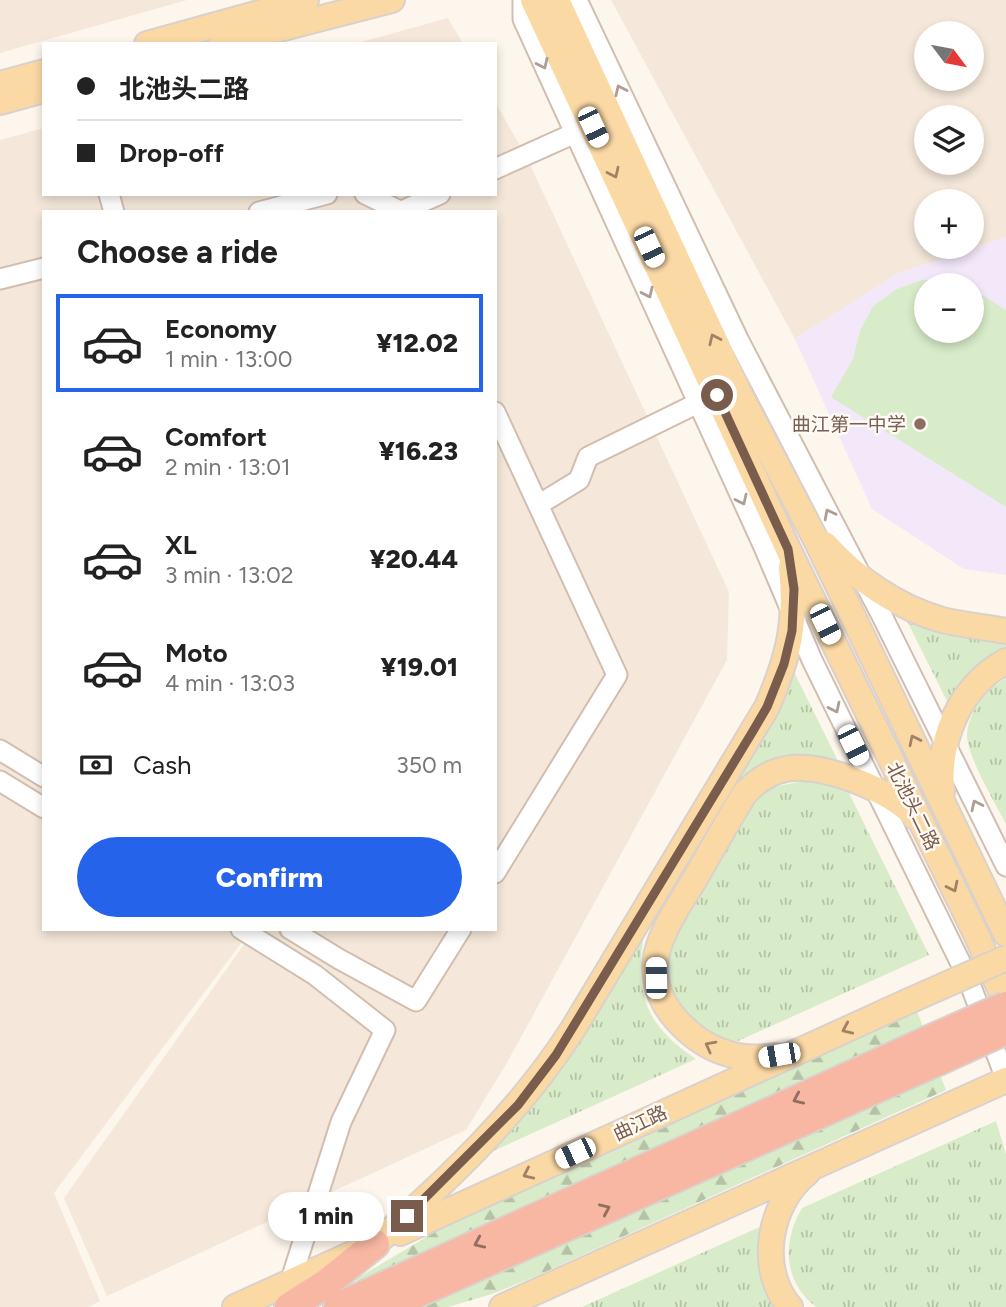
<!DOCTYPE html>
<meta charset="utf-8">
<style>
body{margin:0;font-family:Figtree,"Noto Sans SC",sans-serif;background:#f6f6f6;color:#222;height:100vh;display:flex;flex-direction:column;font-size:26px;white-space:nowrap}
*{box-sizing:border-box;margin:0}
p{font-size:23px;color:#767676}
.icon{flex:none;width:38px;height:38px;fill:none;stroke:currentColor;stroke-width:2;stroke-linecap:round;stroke-linejoin:round}
.map{position:relative;flex:1;overflow:hidden}
.drawer{position:absolute;left:42px;top:210px;width:455px;height:721px;display:flex;flex-direction:column;background:#fff;border-radius:0px;box-shadow:0 4px 10px #0003}
.drawer>*{flex:none}
.top-card{position:absolute;left:42px;top:42px;width:455px;height:154px;border-radius:0px;box-shadow:0 4px 10px #0003;display:grid;align-content:center;height:154px;padding:0 35px;background:#fff}
.needle{width:46px;rotate:122deg}
.tools{position:absolute;left:914px;top:21px;display:grid;gap:14px}
.tools a{display:grid;place-items:center;width:70px;height:70px;border-radius:50%;background:#fff;box-shadow:0 4px 10px #0003;font-size:35px}
.end{position:absolute;width:32px;height:32px;margin:-16px;border:9px solid #7a5c4d;background:#fff;box-shadow:0 0 0 4px #fff}
.from{border-radius:50%}
.bubble{position:absolute;height:49px;border-radius:24px;background:#fff;box-shadow:0 4px 10px #0003;font-size:23px;font-weight:800;line-height:49px;text-align:center}
.car{position:absolute;width:21px;height:42px;margin:-21px -10px;border-radius:9px;box-shadow:0 0 5px 2px #0007;background:linear-gradient(#fff 24%,#345 0 40%,#fff 0 76%,#345 0 86%,#fff 0)}
.top-card b{display:flex;align-items:center;gap:24px;height:66px;font-size:26px}
.top-card b+b{border-top:2px solid #e0e0e0}
.top-card i{width:18px;height:18px;background:#222}
ul{padding:0;list-style:none}
li{display:flex;align-items:center;gap:21px;height:98px;margin:0 14px 10px;padding:0 21px;border:4px solid transparent;border-radius:0px}
li div{flex:1}
li b{display:block;font-size:26px}
li em{font-style:normal;font-weight:800}
li.selected{border-color:#2563eb}
li>.icon{width:63px;height:63px;stroke-width:1.5}
h2{padding:0 35px;font-size:32px;line-height:84px}
.pay{display:flex;align-items:center;gap:18px;height:77px;padding:0 35px;font-size:26px}
.pay p{margin-inline-start:auto}
.action{display:flex;gap:14px;margin-top:auto;padding:14px 35px}
.action a{flex:1;height:80px;border-radius:42px;background:#2563eb;color:#fff;font-size:28px;font-weight:800;line-height:80px;text-align:center}
.map>svg:first-child{display:block}
.residential{fill:#f5e8da;fill-rule:evenodd}
.education{fill:#f3e8fa;fill-rule:evenodd}
.grass{fill:url(#grass-tufts)}
.forest{fill:url(#forest-firs)}
.green{fill:#d8ecc9}
.lines{fill:none;stroke-linecap:round;stroke-linejoin:round}
.minor-casing{stroke:#d1beb0;stroke-width:23}
.major-casing{stroke:#dad1cd;stroke-width:28}
.highway-casing{stroke:#dad1cd;stroke-width:32}
.minor{stroke:#fff;stroke-width:19}
.major{stroke:#fbd9a5;stroke-width:24}
.highway{stroke:#f7b7a3;stroke-width:28}
.major-bridge-casing{stroke:#dad1cd;stroke-width:28;stroke-linecap:butt}
.highway-bridge-casing{stroke:#dad1cd;stroke-width:32;stroke-linecap:butt}
.major-bridge{stroke:#fbd9a5;stroke-width:24}
.highway-bridge{stroke:#f7b7a3;stroke-width:28}
.oneway{stroke:#af9d94}
.oneway2{stroke:#a18267}
.oneway3{stroke:#936e5e}
.route{stroke:#7a5c4d;stroke-width:9}
.education-dot{fill:#8d6e63;stroke:#fffaf3;stroke-width:2.5}
.labels{text-anchor:middle;dominant-baseline:central;stroke-width:5;stroke-linejoin:round;paint-order:stroke}
.education-label{font-size:19px;fill:#785e54;stroke:#fffaf3;text-anchor:end}
.street-label{font-size:19px;fill:#7a5c4d;stroke:#fffaf3}
</style>
<div class="map">
<svg width="1006" height="1307" viewBox="0 0 1006 1307">
<defs>
<pattern id="grass-tufts" width="24" height="20" patternUnits="userSpaceOnUse" patternTransform="scale(1.75)"><rect width="24" height="20" fill="#d8ecc9"/><path d="M3 7l-1-3M5 7V3M7 7l1-3M15 17l-1-3M17 17v-4M19 17l1-3" fill="none" stroke="#b4c2a5"/></pattern>
<pattern id="forest-firs" width="22" height="20" patternUnits="userSpaceOnUse" patternTransform="scale(1.75)"><rect width="22" height="20" fill="#d8ecc9"/><path d="M5 1l3.5 6h-7zM16 11l3.5 6h-7z" fill="#b4c2a5"/></pattern>
</defs>
<rect width="100%" height="100%" fill="#fdf6ec"/>
<path class="residential" d="M0 0H187L0 53Z
M611 0H1006V237L897 274 795 339ZM926 33H971V79H926ZM926 117H971V163H926ZM926 201H971V247H926Z
M448 18 463 44H354Z
M495 102 527 158 729 592 727 660 508 1061 466 1130 107 1296 64 1198 255 929H495V212H44V799L0 772V140L44 128V194H495Z
M0 791 44 815V929H230L245 938 54 1193 100 1301 88 1307H0Z"/>
<path class="education" d="M1006 237V575L964 569 872 509 795 339 897 274ZM926 285H971V331H926Z"/>
<path class="grass" d="M908 616 1006 637V653L950 707 907 621Z
M791 672H794L837 759 835 761 750 774 728 790Z
M1006 678V824C996 804 967 757 967 735 968 712 987 689 1006 678Z
M798 782H818L848 791 929 955 727 1046 716 1041 668 996 667 948 747 803 769 788Z
M645 928C634 990 642 1023 696 1059L480 1157Z
M996 1121 1006 1154V1307H816C783 1281 782 1242 802 1208Z
M764 1225 779 1307H582Z"/>
<path class="forest" d="M917 1011 924 1030 359 1286 356 1279 450 1223 516 1191Z
M939 1072 946 1090 534 1277 492 1294 448 1307H415Z"/>
<path class="green" d="M922 280H950L963 285H926V331H971V288L1006 310V507L831 397 853 359 860 331 873 306 897 289Z"/>
<g class="lines">
<defs>
<path id="minor" d="M523 0V19L764 547 812 660 967 976 1006 1079
M577 0 739 341 883 618 1006 866
M495 169 575 133
M109 194 114 212
M365 194 402 212
M402 211 440 194
M259 212 327 194
M0 279 44 268
M495 412 617 675 495 873
M538 505 579 480 588 457 698 403
M0 750 44 777
M0 781 44 808
M241 929 315 975 385 1030 341 1122 290 1283
M290 929 339 959 416 1001 461 929"/>
<path id="major" d="M533 0 788 549 976 934 1006 1003
M557 0 740 395 816 540 1006 934
M147 44 306 0
M221 44 392 0
M0 84 44 72
M0 102 44 90
M825 544C856 579 897 607 942 620 963 625 985 627 1006 631
M942 792C938 739 959 687 1006 661
M775 1056C744 1061 715 1054 690 1033 670 1016 653 992 655 964 658 933 681 903 696 877 712 849 728 821 745 793 757 781 769 772 786 769 819 761 893 791 914 816
M400 1233 909 1001
M375 1244C448 1180 520 1112 573 1029L767 707C789 656 797 623 791 567
M235 1307 354 1253
M502 1307 1006 1080
M790 1307C757 1269 769 1203 807 1173"/>
<path id="highway" d="M289 1307 327 1283 375 1244
M338 1307 927 1041
M386 1307 938 1061"/>
</defs>
<use href="#minor" class="minor-casing"/>
<use href="#major" class="major-casing"/>
<use href="#highway" class="highway-casing"/>
<use href="#minor" class="minor"/>
<use href="#major" class="major"/>
<use href="#highway" class="highway"/>
<defs>
<path id="major-bridge" d="M909 1001 1006 958"/>
<path id="highway-bridge" d="M927 1041 1006 1006
M938 1061 1006 1030"/>
</defs>
<use href="#major-bridge" class="major-bridge-casing"/>
<use href="#highway-bridge" class="highway-bridge-casing"/>
<use href="#major-bridge" class="major-bridge"/>
<use href="#highway-bridge" class="highway-bridge"/>
</g>
<defs><path id="oneway-chevron" d="M-2-3.5L2.5 0L-2 3.5" fill="none" stroke-width="1.6" stroke-linecap="round" stroke-linejoin="round" transform="scale(1.75)"/></defs>
<g class="oneway">
<use href="#oneway-chevron" transform="translate(543 64) rotate(65)"/>
<use href="#oneway-chevron" transform="translate(620 90) rotate(-115)"/>
<use href="#oneway-chevron" transform="translate(648 293) rotate(65)"/>
<use href="#oneway-chevron" transform="translate(742 500) rotate(65)"/>
<use href="#oneway-chevron" transform="translate(829 514) rotate(-117)"/>
<use href="#oneway-chevron" transform="translate(835 708) rotate(64)"/>
<use href="#oneway-chevron" transform="translate(976 805) rotate(-116)"/>
</g>
<g class="oneway2">
<use href="#oneway-chevron" transform="translate(614 173) rotate(65)"/>
<use href="#oneway-chevron" transform="translate(714 339) rotate(-115)"/>
<use href="#oneway-chevron" transform="translate(914 740) rotate(-116)"/>
<use href="#oneway-chevron" transform="translate(953 887) rotate(64)"/>
<use href="#oneway-chevron" transform="translate(847 1029) rotate(156)"/>
<use href="#oneway-chevron" transform="translate(710 1046) rotate(-152)"/>
<use href="#oneway-chevron" transform="translate(528 1174) rotate(155)"/>
</g>
<g class="oneway3">
<use href="#oneway-chevron" transform="translate(798 1099) rotate(156)"/>
<use href="#oneway-chevron" transform="translate(605 1209) rotate(-24)"/>
<use href="#oneway-chevron" transform="translate(479 1243) rotate(156)"/>
</g>
<g class="lines">
<path class="route" d="M407 1216 518 1105 556 1055 753 731 767 707 784 664 792 631 794 589 788 549 717 395"/>
</g>
<circle class="education-dot" cx="920" cy="424" r="7"/>
<g class="labels">
<g class="education-label">
<text x="906" y="424">曲江第一中学</text>
</g>
<g class="street-label">
<text transform="translate(913 806) rotate(64)">北池头二路</text>
<text transform="translate(640 1123) rotate(-25)">曲江路</text>
</g>
</g>
</svg>
<div class="tools">
<a><svg class="needle" viewBox="-14 -14 28 28"><path d="M0-13l5 13h-10z" fill="#e53935"/><path d="M0 13l5-13h-10z" fill="#767676"/></svg></a>
<a><svg class="icon" aria-label="layers" viewBox="0 0 24 24"><path d="M12 4l9 5-9 5-9-5zM3 14l9 5 9-5"/></svg></a>
<a>+</a>
<a>−</a>
</div>
<i class="end from" style="left:717px;top:395px"></i>
<i class="end" style="left:407px;top:1216px"></i>
<div class="bubble" style="left:268px;top:1192px;width:116px">1 min</div>
<i class="car" style="left:593px;top:127px;rotate:155deg"></i>
<i class="car" style="left:649px;top:247px;rotate:155deg"></i>
<i class="car" style="left:825px;top:624px;rotate:154deg"></i>
<i class="car" style="left:853px;top:745px;rotate:154deg"></i>
<i class="car" style="left:656px;top:978px;rotate:359deg"></i>
<i class="car" style="left:779px;top:1055px;rotate:260deg"></i>
<i class="car" style="left:575px;top:1153px;rotate:245deg"></i>
<div class="top-card">
<b><i class="from"></i>北池头二路</b>
<b><i></i>Drop-off</b>
</div>
<section class="drawer">
<h2>Choose a ride</h2>
<ul>
<li class="selected"><svg class="icon" aria-label="car" viewBox="0 0 24 24"><path d="M5 17H2v-5l4-1 3-4h7l3 4 3 1v5h-3M9 17h6M6 11h13"/><circle cx="7" cy="17" r="2"/><circle cx="17" cy="17" r="2"/></svg><div><b>Economy</b><p>1 min · 13:00</p></div><em>¥12.02</em></li>
<li><svg class="icon" aria-label="car" viewBox="0 0 24 24"><path d="M5 17H2v-5l4-1 3-4h7l3 4 3 1v5h-3M9 17h6M6 11h13"/><circle cx="7" cy="17" r="2"/><circle cx="17" cy="17" r="2"/></svg><div><b>Comfort</b><p>2 min · 13:01</p></div><em>¥16.23</em></li>
<li><svg class="icon" aria-label="car" viewBox="0 0 24 24"><path d="M5 17H2v-5l4-1 3-4h7l3 4 3 1v5h-3M9 17h6M6 11h13"/><circle cx="7" cy="17" r="2"/><circle cx="17" cy="17" r="2"/></svg><div><b>XL</b><p>3 min · 13:02</p></div><em>¥20.44</em></li>
<li><svg class="icon" aria-label="car" viewBox="0 0 24 24"><path d="M5 17H2v-5l4-1 3-4h7l3 4 3 1v5h-3M9 17h6M6 11h13"/><circle cx="7" cy="17" r="2"/><circle cx="17" cy="17" r="2"/></svg><div><b>Moto</b><p>4 min · 13:03</p></div><em>¥19.01</em></li>
</ul>
<div class="pay"><svg class="icon" aria-label="cash" viewBox="0 0 24 24"><path d="M3 7h18v10H3z"/><circle cx="12" cy="12" r="2"/></svg>Cash<p>350 m</p></div>
<div class="action"><a>Confirm</a></div>
</section>
</div>
